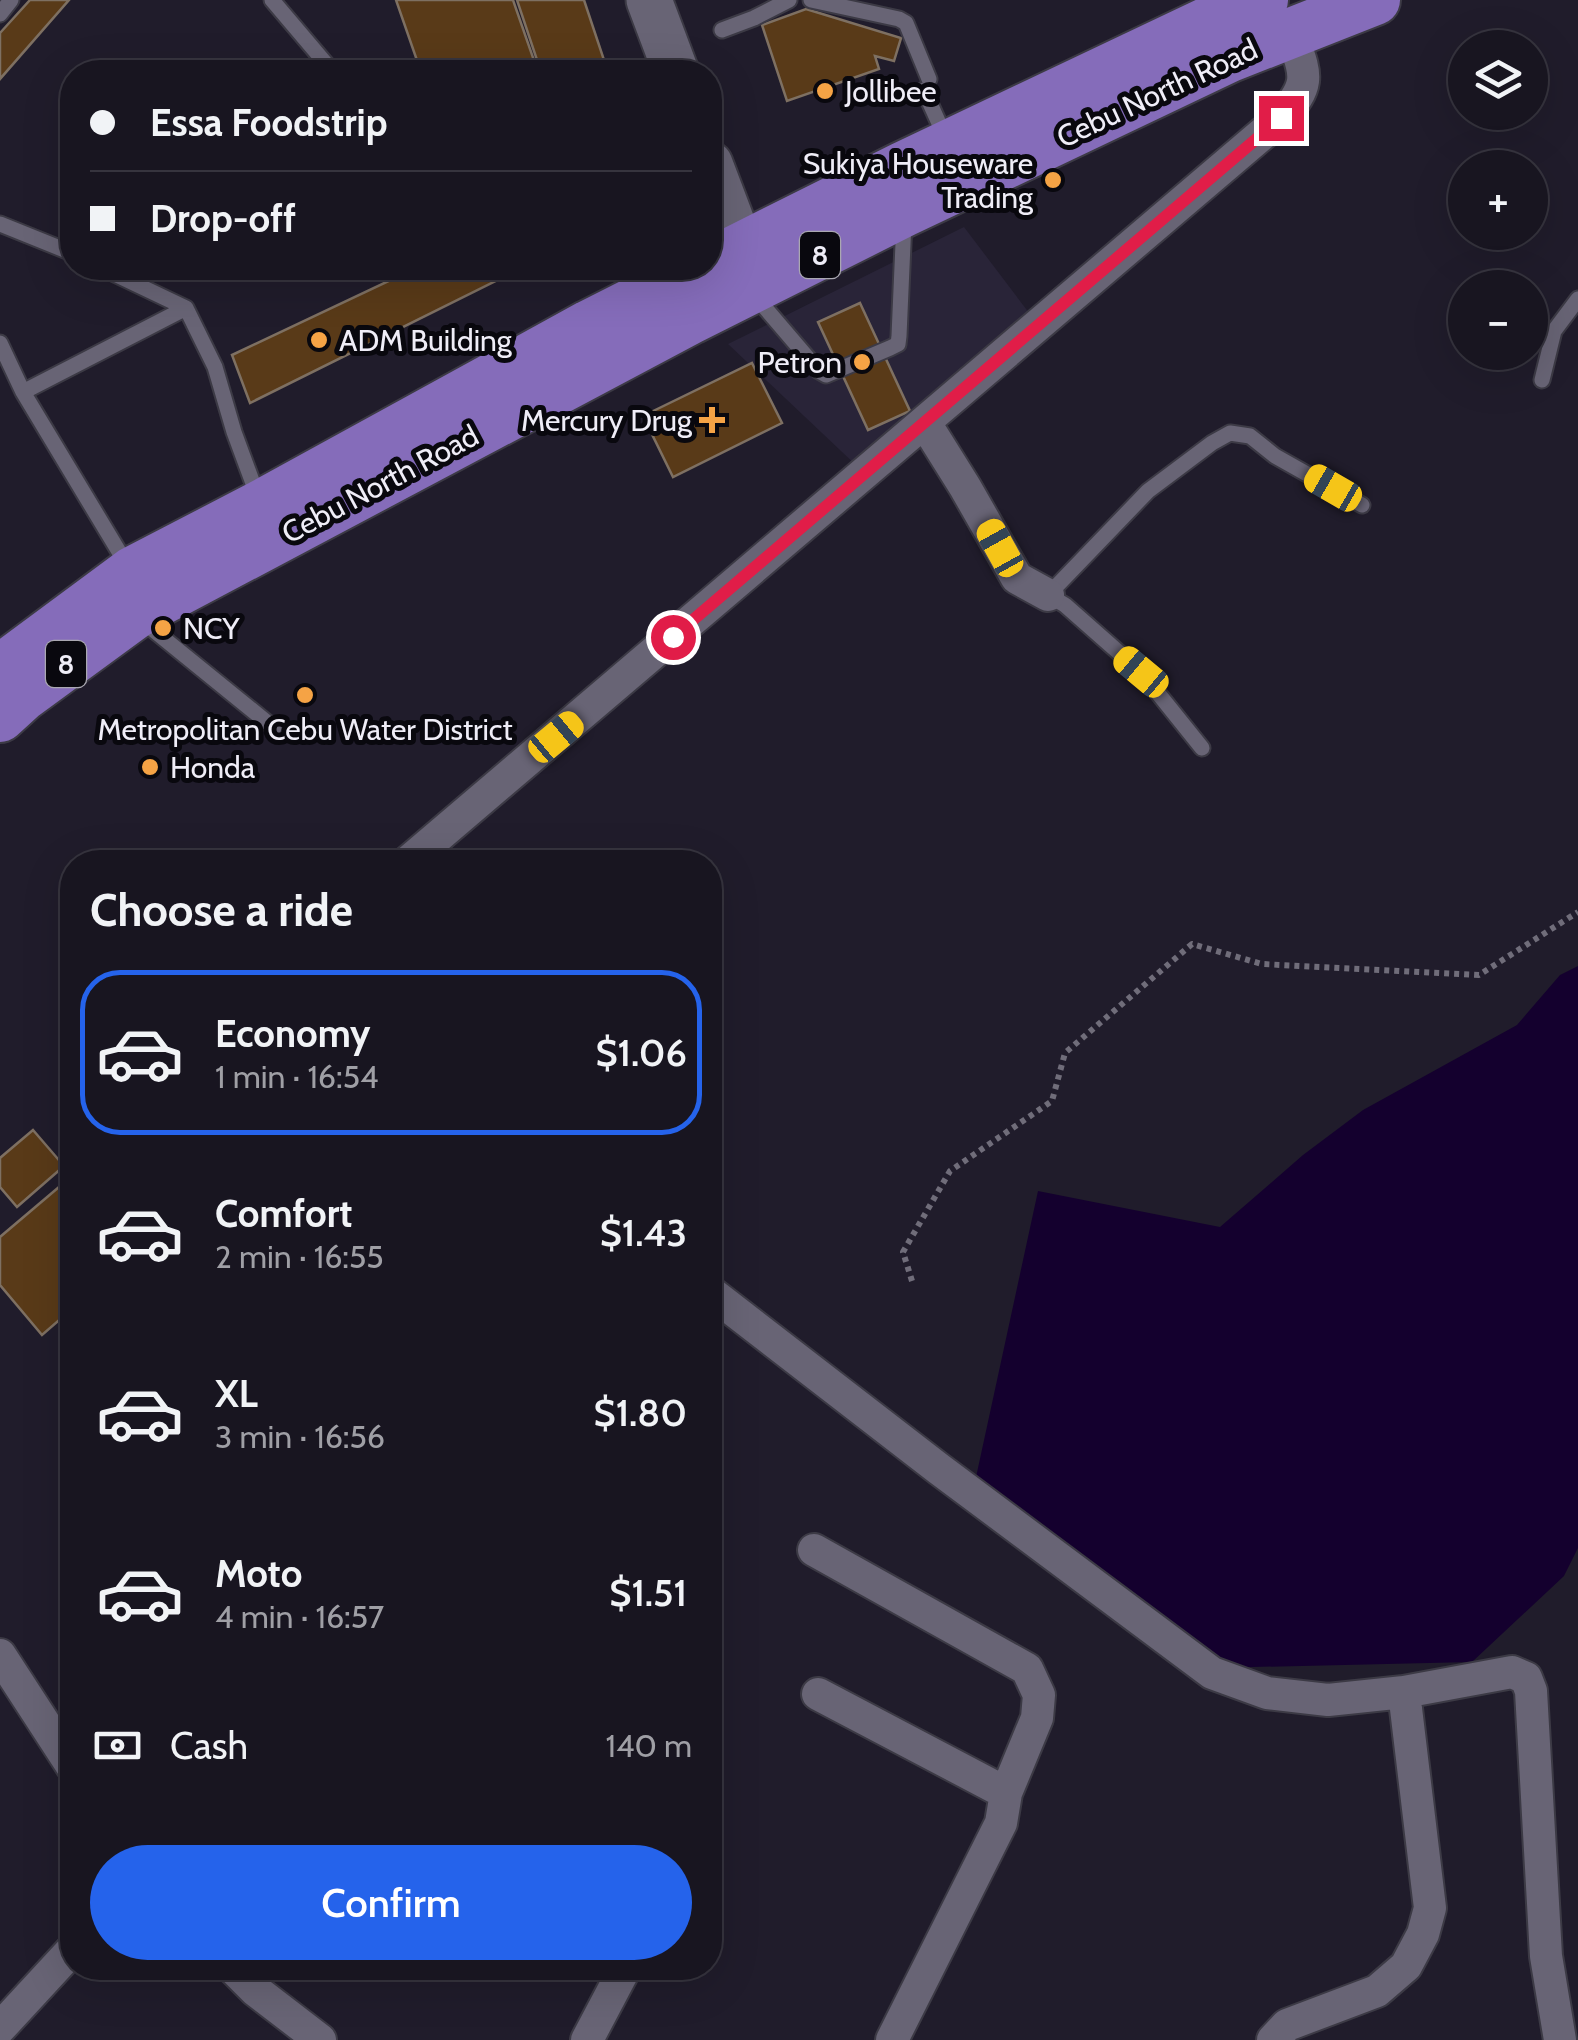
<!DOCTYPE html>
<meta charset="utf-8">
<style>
body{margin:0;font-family:Cabin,sans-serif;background:#211e29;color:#f1f3f6;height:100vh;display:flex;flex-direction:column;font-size:38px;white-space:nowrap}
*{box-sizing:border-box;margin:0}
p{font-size:32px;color:#9f9fa5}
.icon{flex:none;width:55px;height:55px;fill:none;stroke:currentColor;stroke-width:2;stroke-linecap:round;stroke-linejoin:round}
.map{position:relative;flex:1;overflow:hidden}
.panel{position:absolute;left:60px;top:850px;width:662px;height:1130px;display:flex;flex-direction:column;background:#181520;border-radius:40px;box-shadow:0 10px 40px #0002,0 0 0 2px #36343e}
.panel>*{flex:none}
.top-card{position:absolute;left:60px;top:60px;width:662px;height:220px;border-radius:40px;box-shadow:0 10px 40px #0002,0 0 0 2px #36343e;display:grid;align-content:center;height:220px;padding:0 30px;background:#181520}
.fabs{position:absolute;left:1448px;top:30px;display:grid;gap:20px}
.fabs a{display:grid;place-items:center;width:100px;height:100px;border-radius:50%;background:#181520;box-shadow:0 10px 40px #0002,0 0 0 2px #36343e;font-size:50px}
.end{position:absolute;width:45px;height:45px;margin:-22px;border:12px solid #e11d48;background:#fff;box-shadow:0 0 0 5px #fff}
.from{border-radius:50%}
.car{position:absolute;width:30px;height:60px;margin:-30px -15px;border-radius:12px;box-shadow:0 0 8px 2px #0007;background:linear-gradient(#f5c518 24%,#345 0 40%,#f5c518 0 76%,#345 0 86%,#f5c518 0)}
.top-card b{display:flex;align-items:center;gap:35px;height:95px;font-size:38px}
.top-card b+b{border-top:2px solid #36343e}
.top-card i{width:25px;height:25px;background:#f1f3f6}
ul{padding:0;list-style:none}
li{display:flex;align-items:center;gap:30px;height:165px;margin:0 20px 15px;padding:0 10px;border:5px solid transparent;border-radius:40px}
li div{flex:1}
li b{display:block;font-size:38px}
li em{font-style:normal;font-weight:600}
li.on{border-color:#2563eb}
li>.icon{width:90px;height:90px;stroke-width:1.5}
h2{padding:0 30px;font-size:45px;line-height:120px}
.pay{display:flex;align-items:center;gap:25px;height:110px;padding:0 30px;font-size:38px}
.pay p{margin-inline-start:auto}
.primary-button{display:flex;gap:20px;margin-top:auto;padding:20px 30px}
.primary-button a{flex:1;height:115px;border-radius:60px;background:#2563eb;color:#fff;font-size:40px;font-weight:600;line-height:115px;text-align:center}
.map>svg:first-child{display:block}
.built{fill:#292438}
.water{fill:#14002e}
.building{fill:#593a18;stroke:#7e7062;stroke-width:2.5}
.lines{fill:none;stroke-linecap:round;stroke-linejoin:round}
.lane-casing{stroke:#3c3a45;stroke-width:19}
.street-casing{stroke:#3c3a45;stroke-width:36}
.secondary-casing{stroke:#3c3a45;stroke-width:49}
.primary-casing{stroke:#3c3a45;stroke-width:54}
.path{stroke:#706d7a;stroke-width:6;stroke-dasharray:5 5;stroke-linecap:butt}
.lane{stroke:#686475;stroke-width:15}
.street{stroke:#686475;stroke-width:32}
.secondary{stroke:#686475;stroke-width:45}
.primary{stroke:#856cba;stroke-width:50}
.route{stroke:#e11d48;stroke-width:12}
.poi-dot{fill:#f5a345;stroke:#09080e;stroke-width:4}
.labels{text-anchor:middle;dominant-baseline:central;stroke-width:10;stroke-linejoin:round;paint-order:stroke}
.shield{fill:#09080e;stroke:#aaa8b1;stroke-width:2.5}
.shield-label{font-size:28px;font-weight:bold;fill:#efedf7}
.poi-label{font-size:30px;fill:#efedf7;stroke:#09080e;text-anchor:start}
.street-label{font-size:30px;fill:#efedf7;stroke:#09080e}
</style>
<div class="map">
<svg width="1578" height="2040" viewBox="0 0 1578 2040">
<rect width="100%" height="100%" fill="#201c2b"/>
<path class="built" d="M964 227 1039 326 859 468 728 344Z"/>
<path class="water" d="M1578 966V1548L1564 1576 1472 1662 1211 1668 973 1491 1038 1191 1220 1227 1303 1155 1363 1110 1517 1025 1560 975Z"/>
<path class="building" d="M30 0H69L0 79V33Z
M396 0H513L538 72H421Z
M517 0H584L608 72H541Z
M806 9 901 38 894 61 875 56 879 69 787 101 762 25Z
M416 268H522L250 403 232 355Z
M860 303 910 411 868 430 818 322Z
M752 363 782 423 673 477 643 416Z
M33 1130 64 1166 17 1207 0 1187V1158Z
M72 1176V1309L42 1335 0 1285V1237Z"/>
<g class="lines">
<defs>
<path id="lane" d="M272 0 333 72
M811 0 899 19 906 23 929 79
M0 14 11 0
M722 30 754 18 789 0
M924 90 947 141
M0 224 72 253
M102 268 186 308 215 367 234 432 258 497
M755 296 819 371 826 375 890 348 898 344 899 336 904 221
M0 343 23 392
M1542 380 1554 331 1578 299
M127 565 23 392 186 308
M141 620 274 728
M1202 748 1141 672 1065 605 1048 595 1148 491 1212 443 1230 433 1250 436 1275 456 1362 505"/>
<path id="street" d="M925 423 965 487 1017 578 1048 595
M408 862 1281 118C1312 82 1306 76 1291 33
M710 1292 939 1469 1212 1673 1267 1693 1328 1700 1404 1692 1512 1672 1526 1678 1531 1691 1546 1956 1560 2040
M814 1550 1027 1669 1039 1695 1037 1718 1006 1793
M0 1655 72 1766
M818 1694 1006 1793 1001 1823 892 2040
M233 1968 255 1990 320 2040
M0 2028 72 1950
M587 2040 625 1968
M1273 2040 1287 2025 1377 1991 1406 1966 1423 1934 1430 1908 1404 1692"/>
<path id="secondary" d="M649 0 676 72
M710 164 754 280"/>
<path id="primary" d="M710 263 902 167 1216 18 1263 0
M0 670 132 572 261 505 589 325 702 268
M0 717 23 696 135 614 691 319 904 212 1230 57 1375 0"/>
</defs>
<use href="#lane" class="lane-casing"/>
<use href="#street" class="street-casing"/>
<use href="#secondary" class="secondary-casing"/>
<use href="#primary" class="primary-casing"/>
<path class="path" d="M912 1281 903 1252 950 1171 1052 1101 1065 1053 1192 944 1262 964 1479 975 1578 912"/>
<use href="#lane" class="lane"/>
<use href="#street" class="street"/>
<use href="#secondary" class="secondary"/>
<use href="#primary" class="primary"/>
</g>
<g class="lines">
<path class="route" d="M673 637 1281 118"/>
</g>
<g class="poi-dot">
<circle cx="825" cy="91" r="10"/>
<circle cx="1053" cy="180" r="10"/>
<circle cx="319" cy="340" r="10"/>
<circle cx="862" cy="362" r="10"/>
<path d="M707 405h10v10h10v10h-10v10h-10v-10h-10v-10h10z"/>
<circle cx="163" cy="628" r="10"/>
<circle cx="305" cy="695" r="10"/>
<circle cx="150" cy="767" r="10"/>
</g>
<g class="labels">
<g class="shield">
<rect x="800" y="232" width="40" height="46" rx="8"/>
<rect x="46" y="641" width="40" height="46" rx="8"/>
</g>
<g class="shield-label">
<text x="820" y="255">8</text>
<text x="66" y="664">8</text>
</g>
<g class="poi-label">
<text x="845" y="91">Jollibee</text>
<text x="1033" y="163" text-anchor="end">Sukiya Houseware<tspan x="1033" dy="34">Trading</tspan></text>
<text x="339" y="340">ADM Building</text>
<text x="842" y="362" text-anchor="end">Petron</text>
<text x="692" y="420" text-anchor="end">Mercury Drug</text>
<text x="183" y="628">NCY</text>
<text x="305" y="729" text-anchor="middle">Metropolitan Cebu Water District</text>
<text x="170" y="767">Honda</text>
</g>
<g class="street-label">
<text transform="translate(1157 93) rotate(-25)">Cebu North Road</text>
<text transform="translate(380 484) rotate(-28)">Cebu North Road</text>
</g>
</g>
</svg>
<div class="fabs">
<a><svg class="icon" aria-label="layers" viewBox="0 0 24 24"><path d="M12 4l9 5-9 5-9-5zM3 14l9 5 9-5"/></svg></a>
<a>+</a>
<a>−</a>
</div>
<i class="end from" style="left:673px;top:637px"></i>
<i class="end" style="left:1281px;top:118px"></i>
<i class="car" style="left:1333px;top:488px;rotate:300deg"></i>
<i class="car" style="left:1000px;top:548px;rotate:331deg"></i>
<i class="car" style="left:1141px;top:672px;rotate:310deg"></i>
<i class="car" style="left:556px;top:737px;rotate:50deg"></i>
<div class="top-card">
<b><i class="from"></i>Essa Foodstrip</b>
<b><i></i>Drop-off</b>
</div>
<section class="panel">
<h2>Choose a ride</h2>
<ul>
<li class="on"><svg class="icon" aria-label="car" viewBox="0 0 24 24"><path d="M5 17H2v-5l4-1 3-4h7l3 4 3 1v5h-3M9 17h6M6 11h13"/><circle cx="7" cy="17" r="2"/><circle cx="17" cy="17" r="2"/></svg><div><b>Economy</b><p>1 min · 16:54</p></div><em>$1.06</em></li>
<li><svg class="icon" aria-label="car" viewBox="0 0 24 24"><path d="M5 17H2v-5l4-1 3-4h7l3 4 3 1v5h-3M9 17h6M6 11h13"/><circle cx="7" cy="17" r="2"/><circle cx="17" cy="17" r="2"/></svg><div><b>Comfort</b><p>2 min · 16:55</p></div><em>$1.43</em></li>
<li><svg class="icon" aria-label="car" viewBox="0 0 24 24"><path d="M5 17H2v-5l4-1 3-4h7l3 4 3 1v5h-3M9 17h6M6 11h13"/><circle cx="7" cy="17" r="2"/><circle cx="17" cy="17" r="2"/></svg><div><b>XL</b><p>3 min · 16:56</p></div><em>$1.80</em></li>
<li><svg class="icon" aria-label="car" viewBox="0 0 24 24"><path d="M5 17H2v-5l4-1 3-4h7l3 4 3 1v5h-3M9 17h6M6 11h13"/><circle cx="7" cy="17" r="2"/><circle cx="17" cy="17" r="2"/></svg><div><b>Moto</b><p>4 min · 16:57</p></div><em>$1.51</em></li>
</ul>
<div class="pay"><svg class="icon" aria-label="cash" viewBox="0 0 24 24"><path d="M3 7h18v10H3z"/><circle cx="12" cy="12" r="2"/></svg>Cash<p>140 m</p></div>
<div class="primary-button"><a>Confirm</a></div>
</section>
</div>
